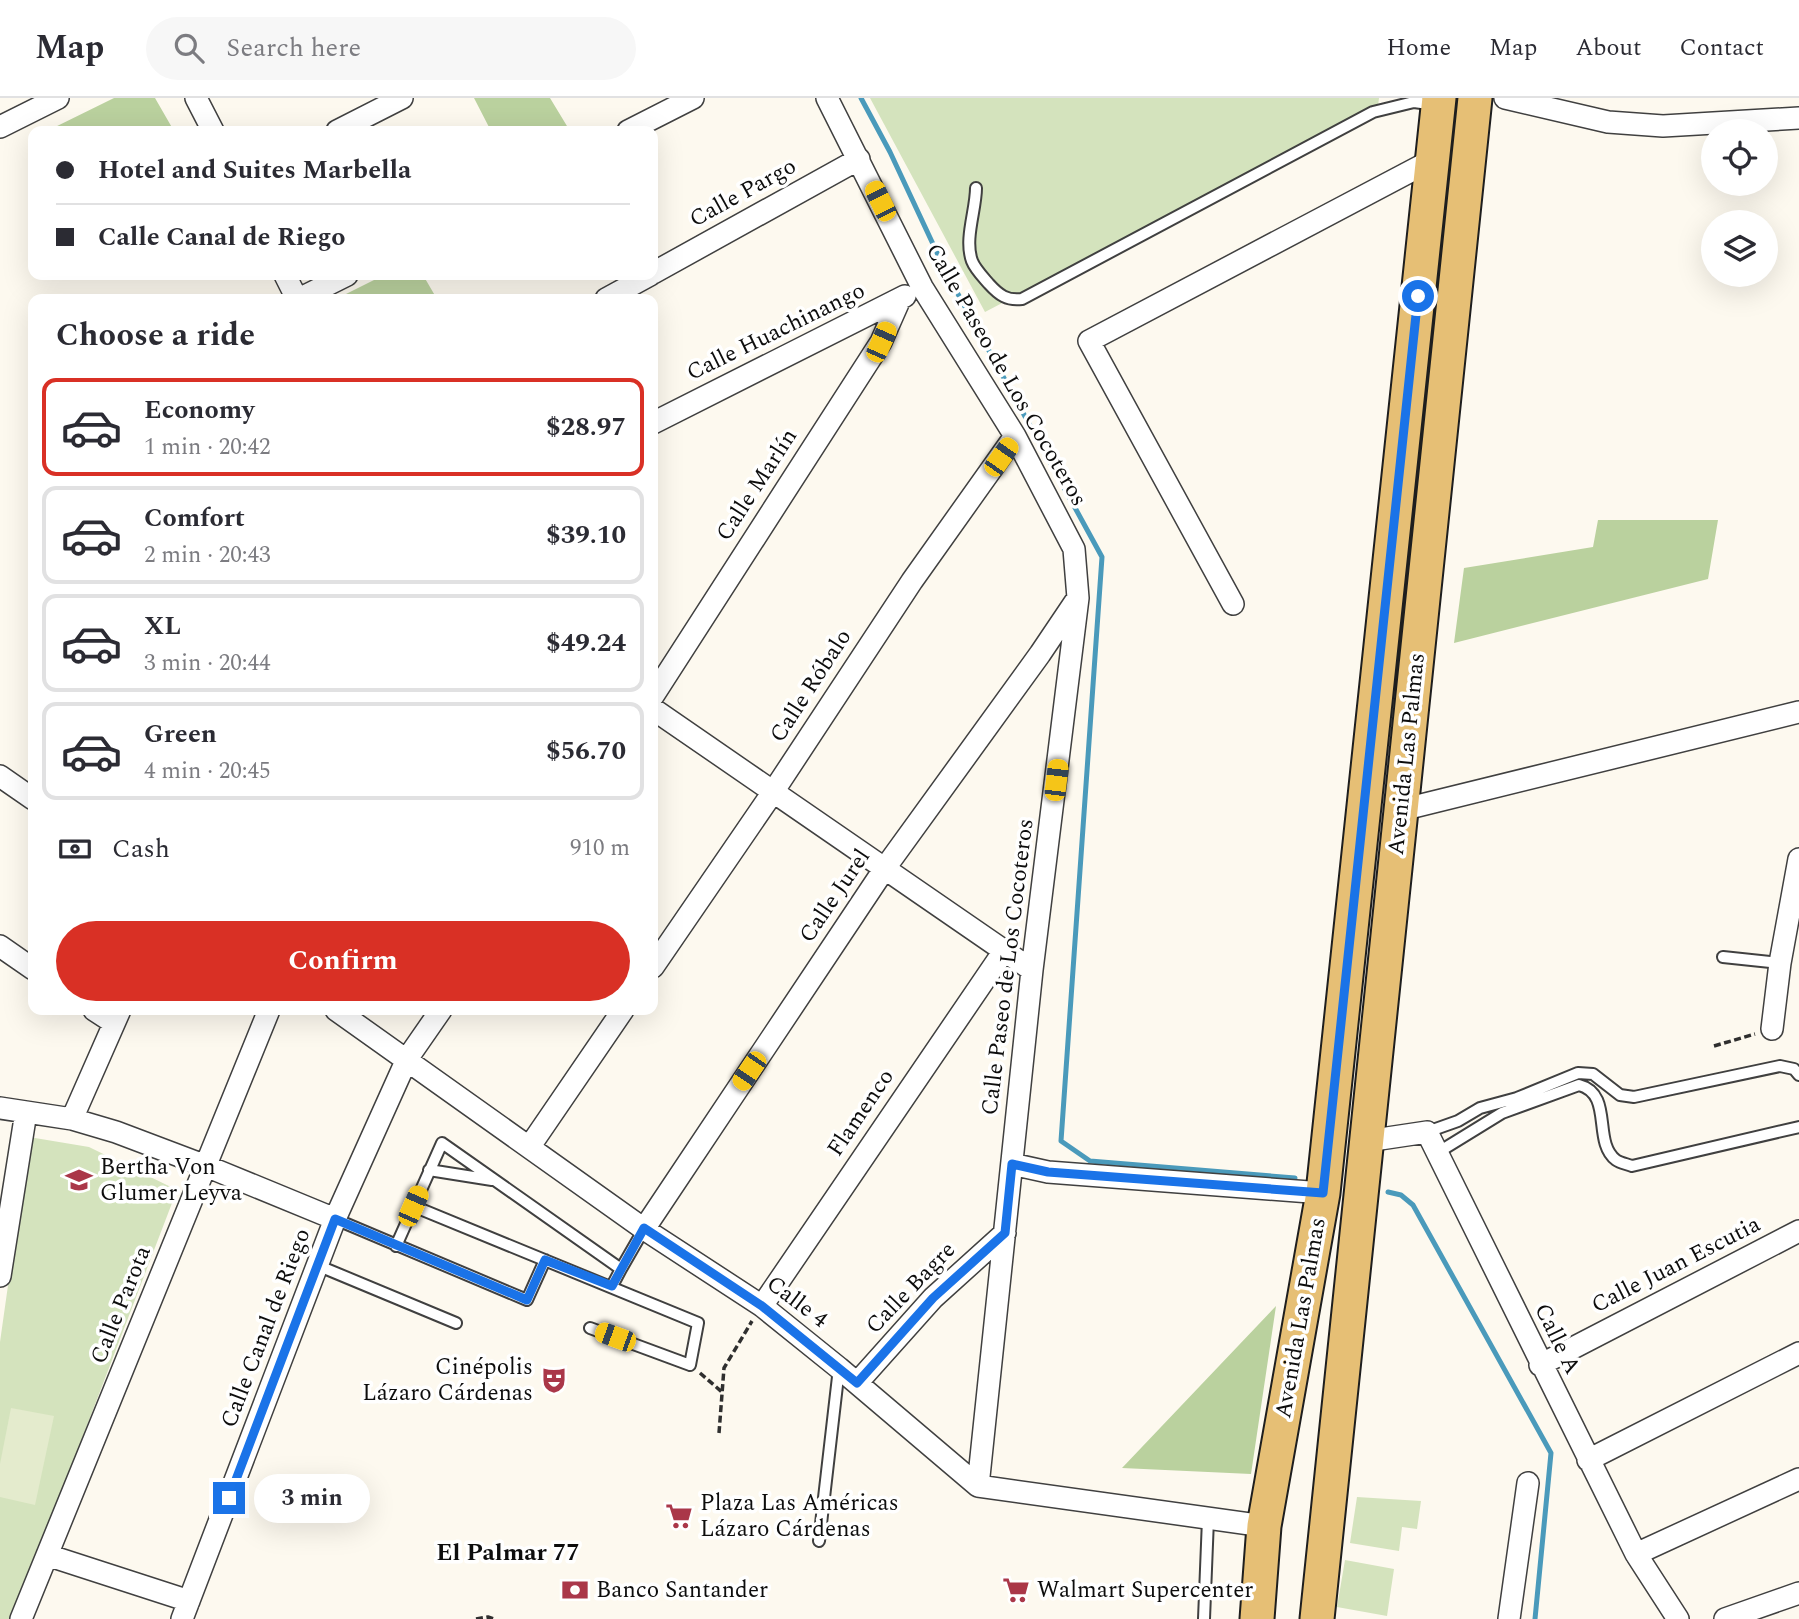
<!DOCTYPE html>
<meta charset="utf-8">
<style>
body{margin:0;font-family:Spectral,serif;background:#f7f7f7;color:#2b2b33;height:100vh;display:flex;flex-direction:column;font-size:26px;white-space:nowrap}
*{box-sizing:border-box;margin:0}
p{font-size:23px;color:#7c7c81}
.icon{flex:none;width:38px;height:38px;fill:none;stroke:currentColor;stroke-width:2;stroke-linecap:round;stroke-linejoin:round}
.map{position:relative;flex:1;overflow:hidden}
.side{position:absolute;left:28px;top:196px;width:630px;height:721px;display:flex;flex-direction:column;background:#fff;border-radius:14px;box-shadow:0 7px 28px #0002}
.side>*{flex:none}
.top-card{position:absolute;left:28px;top:28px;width:630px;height:154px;border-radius:14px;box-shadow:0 7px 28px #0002;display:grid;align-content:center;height:154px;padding:0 28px;background:#fff}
.buttons{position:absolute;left:1701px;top:21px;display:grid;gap:14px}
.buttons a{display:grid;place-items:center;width:77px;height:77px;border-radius:50%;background:#fff;box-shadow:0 7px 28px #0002;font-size:35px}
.end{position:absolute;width:32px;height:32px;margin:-16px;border:9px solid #1a73e8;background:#fff;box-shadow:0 0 0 4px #fff}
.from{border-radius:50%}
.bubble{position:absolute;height:49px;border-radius:24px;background:#fff;box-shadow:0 7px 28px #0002;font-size:23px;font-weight:700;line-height:49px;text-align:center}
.car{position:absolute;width:21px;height:42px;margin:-21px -10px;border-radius:9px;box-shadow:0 0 5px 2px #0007;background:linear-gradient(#f5c518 24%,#345 0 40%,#f5c518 0 76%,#345 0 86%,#f5c518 0)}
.top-card b{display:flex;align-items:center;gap:24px;height:66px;font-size:26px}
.top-card b+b{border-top:2px solid #e1e1e2}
.top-card i{width:18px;height:18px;background:#2b2b33}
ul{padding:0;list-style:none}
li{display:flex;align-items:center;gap:21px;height:98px;margin:0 14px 10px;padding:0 14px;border:4px solid #e1e1e2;border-radius:14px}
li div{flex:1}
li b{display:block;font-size:26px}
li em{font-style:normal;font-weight:700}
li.selected{border-color:#d93025}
li>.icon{width:63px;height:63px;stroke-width:1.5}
h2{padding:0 28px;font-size:32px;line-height:84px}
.pay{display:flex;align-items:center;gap:18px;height:77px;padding:0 28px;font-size:26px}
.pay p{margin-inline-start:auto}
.button{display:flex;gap:14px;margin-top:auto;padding:14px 28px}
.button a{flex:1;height:80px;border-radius:42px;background:#d93025;color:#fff;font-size:28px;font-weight:700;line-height:80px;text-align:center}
header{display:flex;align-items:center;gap:42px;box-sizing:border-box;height:98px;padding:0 35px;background:#fff;border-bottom:2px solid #e1e1e2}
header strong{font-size:33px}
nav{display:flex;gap:38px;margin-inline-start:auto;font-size:24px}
.search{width:490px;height:63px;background:#f7f7f7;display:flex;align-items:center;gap:18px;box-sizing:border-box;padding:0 24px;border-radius:38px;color:#7c7c81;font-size:26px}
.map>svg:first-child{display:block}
.green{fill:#d4e3bd}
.forest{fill:#bad19e}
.pitch{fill:#e4ebcd}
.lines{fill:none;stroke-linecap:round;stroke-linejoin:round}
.stream{stroke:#4a9abb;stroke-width:5}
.lane-casing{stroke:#404040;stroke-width:14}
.street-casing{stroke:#404040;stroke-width:24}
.primary-casing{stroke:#1e1e1e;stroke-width:37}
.path{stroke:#2f2f2f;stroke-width:3.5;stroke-dasharray:7 3.5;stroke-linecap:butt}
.lane{stroke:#fff;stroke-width:10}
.street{stroke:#fff;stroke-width:21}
.primary{stroke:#e6bf75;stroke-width:33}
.route{stroke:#1a73e8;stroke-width:9}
.labels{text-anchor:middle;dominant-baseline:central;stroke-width:7;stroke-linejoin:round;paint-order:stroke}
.street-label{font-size:23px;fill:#0d0d0d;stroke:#fff}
.poi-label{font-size:23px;fill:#0d0d0d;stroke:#fff;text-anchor:start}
.neighbourhood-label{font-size:24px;font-weight:bold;fill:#0d0d0d;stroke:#fff}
</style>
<header>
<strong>Map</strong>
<div class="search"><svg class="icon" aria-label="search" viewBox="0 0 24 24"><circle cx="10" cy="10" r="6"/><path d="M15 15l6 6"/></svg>Search here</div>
<nav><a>Home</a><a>Map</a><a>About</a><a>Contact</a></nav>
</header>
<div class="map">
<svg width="1799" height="1521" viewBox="0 0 1799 1521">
<rect width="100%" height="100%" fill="#fdf9ef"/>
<path class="green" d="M870 0H1379L1378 8 985 214Z
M29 1039 89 1049 177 1092 13 1521H0V1244Z
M1357 1399 1421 1403 1417 1431 1402 1429 1399 1453 1350 1445Z
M1345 1462 1394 1471 1387 1518 1337 1509Z"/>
<path class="forest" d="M114 0H155L174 33H47Z
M474 0H550L570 33H491Z
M384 177H423L437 201H344L342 198Z
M1598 422H1718L1708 481 1454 545 1464 470 1593 449Z
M1276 1208 1251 1376 1122 1370Z"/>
<path class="pitch" d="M11 1310 54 1318 35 1407 0 1399V1366Z"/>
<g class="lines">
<path class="stream" d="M861 0 890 54 947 176 1102 459 1061 1043 1090 1063 1295 1080
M1388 1094 1401 1097 1413 1107 1551 1355 1535 1521"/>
<defs>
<path id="lane" d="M976 90C976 112 964 141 972 163 975 171 983 179 989 186 999 197 1007 203 1022 201L1373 14 1414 4 1436 7
M1723 859 1780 865
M1427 1034 1458 1023 1480 1010 1517 1000 1578 975 1593 976 1620 997 1634 999 1780 968 1794 971 1799 977
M1437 1055 1502 1015 1579 987C1614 996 1592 1044 1616 1062 1620 1065 1627 1066 1632 1068L1799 1029
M429 1072 492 1082
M413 1108 698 1225 690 1267 590 1230
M335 1121 527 1202 545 1162
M396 1148 442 1045 621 1171 612 1188
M319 1168 456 1225
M621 1171 644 1131
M819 1443 839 1270
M1204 1521 1208 1421"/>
<path id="street" d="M196 0 213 33
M827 0 922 189 1015 338 1074 451 1078 500 1032 872 978 1388
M1505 0 1608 24 1663 28 1799 20
M0 29 58 0
M337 33 402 0
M628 33 693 0
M653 175 859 61
M285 177 297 201
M299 201 347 177
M606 201 650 177
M653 325 905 198
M1233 506 1089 243 1432 62
M653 598 881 244 900 201
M653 611 1032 872
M0 678 33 701
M1401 712 1799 614
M0 848 33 871
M653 869 773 694 912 483 1015 338
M94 912 114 925
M336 912 644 1131 762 1208 839 1270 978 1388 1264 1428
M1772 931 1780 865 1799 761
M0 1010 72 1021 116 1034 206 1068 335 1121
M72 1021 120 912
M1367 1043 1427 1034 1636 1456 1678 1521
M530 1048 623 912
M1012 1066 1048 1074 1323 1095
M644 1131 885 770 1040 556 1075 504
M0 1178 26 1014
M762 1208 1004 853
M1540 1267 1799 1133
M857 1285 933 1200 1005 1135
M1588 1362 1799 1255
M1636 1456 1799 1381
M47 1457 189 1503
M21 1521 269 912
M182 1521 335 1121 407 961 441 912
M1509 1521 1528 1385
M1725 1521 1799 1495"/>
<path id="primary" d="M1257 1521 1264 1428 1323 1095 1439 0
M1317 1521 1475 0"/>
</defs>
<use href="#lane" class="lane-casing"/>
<use href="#street" class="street-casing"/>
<use href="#primary" class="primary-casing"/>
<path class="path" d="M1714 948 1755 936
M700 1275 722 1294
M719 1335 724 1270 752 1223
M476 1521 488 1519 494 1521"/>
<use href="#lane" class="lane"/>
<use href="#street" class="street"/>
<use href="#primary" class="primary"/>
</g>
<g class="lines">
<path class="route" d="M229 1400 335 1121 527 1202 545 1162 612 1188 644 1130 762 1208 857 1285 933 1200 1005 1135 1012 1066 1048 1074 1323 1095 1418 198"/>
</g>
<defs>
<symbol id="school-bare" viewBox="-9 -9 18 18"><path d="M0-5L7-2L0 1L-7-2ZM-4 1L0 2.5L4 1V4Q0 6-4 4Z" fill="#aa3749" stroke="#fff" stroke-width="2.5" paint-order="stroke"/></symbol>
<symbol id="theatre-bare" viewBox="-9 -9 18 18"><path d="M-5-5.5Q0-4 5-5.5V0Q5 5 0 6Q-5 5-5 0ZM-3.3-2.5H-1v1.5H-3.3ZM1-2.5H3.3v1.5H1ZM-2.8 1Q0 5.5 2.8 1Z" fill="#aa3749" stroke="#fff" stroke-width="2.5" paint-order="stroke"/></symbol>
<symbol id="supermarket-bare" viewBox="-9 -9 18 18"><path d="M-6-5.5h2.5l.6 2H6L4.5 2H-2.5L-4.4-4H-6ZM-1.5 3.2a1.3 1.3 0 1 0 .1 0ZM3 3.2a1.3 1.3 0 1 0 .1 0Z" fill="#aa3749" stroke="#fff" stroke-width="2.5" paint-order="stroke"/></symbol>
<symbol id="bank-bare" viewBox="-9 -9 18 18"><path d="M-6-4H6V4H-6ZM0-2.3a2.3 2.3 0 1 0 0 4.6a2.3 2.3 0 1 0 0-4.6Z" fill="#aa3749" stroke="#fff" stroke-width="2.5" paint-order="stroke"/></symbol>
</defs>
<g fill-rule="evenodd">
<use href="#school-bare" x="60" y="1063" width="38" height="38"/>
<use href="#theatre-bare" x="535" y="1263" width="38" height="38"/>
<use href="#supermarket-bare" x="660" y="1399" width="38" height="38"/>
<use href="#bank-bare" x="556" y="1473" width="38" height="38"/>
<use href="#supermarket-bare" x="997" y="1473" width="38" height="38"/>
</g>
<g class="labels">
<g class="street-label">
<text transform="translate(743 95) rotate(-29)">Calle Pargo</text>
<text transform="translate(776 234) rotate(-26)">Calle Huachinango</text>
<text transform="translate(1006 277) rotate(60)">Calle Paseo de Los Cocoteros</text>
<text transform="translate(757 387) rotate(-57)">Calle Marlín</text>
<text transform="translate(811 588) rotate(-57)">Calle Róbalo</text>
<text transform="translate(1407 656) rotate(-84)">Avenida Las Palmas</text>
<text transform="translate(835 798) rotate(-56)">Calle Jurel</text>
<text transform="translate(1008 869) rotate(-83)">Calle Paseo de Los Cocoteros</text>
<text transform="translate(861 1015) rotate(-56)">Flamenco</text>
<text transform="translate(1676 1167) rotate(-27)">Calle Juan Escutia</text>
<text transform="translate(911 1190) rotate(-46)">Calle Bagre</text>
<text transform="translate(797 1204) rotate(37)">Calle 4</text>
<text transform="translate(121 1207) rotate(-68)">Calle Parota</text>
<text transform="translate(1301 1220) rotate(-80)">Avenida Las Palmas</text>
<text transform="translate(266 1230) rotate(-69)">Calle Canal de Riego</text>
<text transform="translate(1557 1241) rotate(64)">Calle A</text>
</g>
<g class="poi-label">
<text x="100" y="1069">Bertha Von<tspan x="100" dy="26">Glumer Leyva</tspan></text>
<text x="533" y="1269" text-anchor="end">Cinépolis<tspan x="533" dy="26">Lázaro Cárdenas</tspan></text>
<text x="700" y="1405">Plaza Las Américas<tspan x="700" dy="26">Lázaro Cárdenas</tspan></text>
<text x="596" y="1492">Banco Santander</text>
<text x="1037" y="1492">Walmart Supercenter</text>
</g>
<g class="neighbourhood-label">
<text x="508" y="1455">El Palmar 77</text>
</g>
</g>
</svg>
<div class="buttons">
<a><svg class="icon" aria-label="locate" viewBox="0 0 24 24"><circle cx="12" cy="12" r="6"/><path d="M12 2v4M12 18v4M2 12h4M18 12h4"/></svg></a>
<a><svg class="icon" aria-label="layers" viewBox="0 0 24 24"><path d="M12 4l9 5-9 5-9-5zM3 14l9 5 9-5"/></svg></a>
</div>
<i class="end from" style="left:1418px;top:198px"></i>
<i class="end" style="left:229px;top:1400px"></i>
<div class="bubble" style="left:254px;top:1376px;width:116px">3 min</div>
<i class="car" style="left:880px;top:103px;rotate:334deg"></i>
<i class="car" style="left:881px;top:244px;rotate:24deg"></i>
<i class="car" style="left:1001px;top:359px;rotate:35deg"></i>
<i class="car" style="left:1056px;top:682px;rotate:7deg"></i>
<i class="car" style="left:749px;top:973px;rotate:214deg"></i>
<i class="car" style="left:413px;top:1108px;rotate:24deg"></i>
<i class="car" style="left:615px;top:1239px;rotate:290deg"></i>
<div class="top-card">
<b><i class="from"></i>Hotel and Suites Marbella</b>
<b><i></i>Calle Canal de Riego</b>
</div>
<section class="side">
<h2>Choose a ride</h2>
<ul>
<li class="selected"><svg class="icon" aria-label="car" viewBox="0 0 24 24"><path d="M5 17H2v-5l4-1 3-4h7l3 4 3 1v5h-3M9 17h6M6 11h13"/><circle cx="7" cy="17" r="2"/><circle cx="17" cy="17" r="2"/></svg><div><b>Economy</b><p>1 min · 20:42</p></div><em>$28.97</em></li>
<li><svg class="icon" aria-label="car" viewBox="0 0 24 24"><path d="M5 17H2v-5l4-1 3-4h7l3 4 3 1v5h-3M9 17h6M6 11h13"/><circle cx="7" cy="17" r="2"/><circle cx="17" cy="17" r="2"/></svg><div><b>Comfort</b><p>2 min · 20:43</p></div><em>$39.10</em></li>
<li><svg class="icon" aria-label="car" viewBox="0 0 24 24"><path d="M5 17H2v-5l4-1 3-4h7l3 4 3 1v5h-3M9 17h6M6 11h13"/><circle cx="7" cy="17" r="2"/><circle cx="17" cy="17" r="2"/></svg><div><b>XL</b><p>3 min · 20:44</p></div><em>$49.24</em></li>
<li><svg class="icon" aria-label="car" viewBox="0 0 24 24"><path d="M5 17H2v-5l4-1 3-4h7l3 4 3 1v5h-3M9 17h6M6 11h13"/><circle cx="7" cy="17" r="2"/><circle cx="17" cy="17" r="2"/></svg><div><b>Green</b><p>4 min · 20:45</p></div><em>$56.70</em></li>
</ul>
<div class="pay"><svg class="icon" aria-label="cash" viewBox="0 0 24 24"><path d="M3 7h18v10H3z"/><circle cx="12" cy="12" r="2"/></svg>Cash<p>910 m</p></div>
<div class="button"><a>Confirm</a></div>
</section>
</div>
